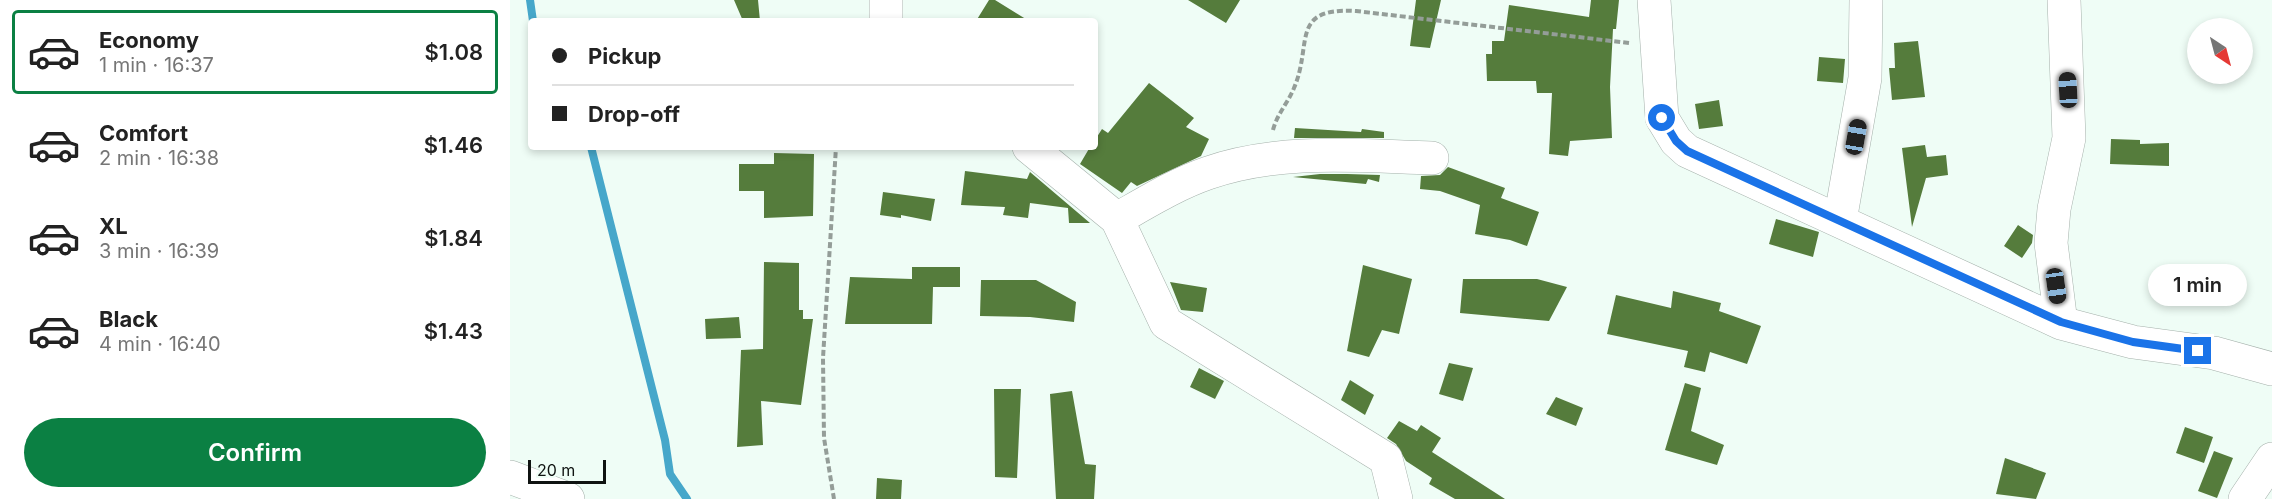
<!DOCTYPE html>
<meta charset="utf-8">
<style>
body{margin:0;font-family:Inter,sans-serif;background:#f2f2f2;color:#222;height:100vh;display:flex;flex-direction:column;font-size:22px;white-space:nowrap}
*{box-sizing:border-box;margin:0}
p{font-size:20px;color:#767676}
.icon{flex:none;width:33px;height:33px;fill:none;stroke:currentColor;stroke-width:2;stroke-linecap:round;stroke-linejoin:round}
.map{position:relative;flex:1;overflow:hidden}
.panel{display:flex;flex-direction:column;background:#fff;width:510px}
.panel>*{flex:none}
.banner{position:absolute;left:18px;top:18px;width:570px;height:132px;border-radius:6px;box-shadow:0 3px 9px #0003;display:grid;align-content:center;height:132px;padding:0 24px;background:#fff}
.needle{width:39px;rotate:144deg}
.controls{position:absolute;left:1677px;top:18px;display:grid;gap:12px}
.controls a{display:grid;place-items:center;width:66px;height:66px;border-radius:50%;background:#fff;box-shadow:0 3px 9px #0003;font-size:30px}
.scale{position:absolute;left:18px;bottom:15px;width:78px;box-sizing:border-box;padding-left:6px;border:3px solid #0f1311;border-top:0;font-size:16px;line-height:21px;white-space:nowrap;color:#0f1311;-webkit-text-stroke:4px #effdf6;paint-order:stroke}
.end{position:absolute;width:27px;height:27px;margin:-14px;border:8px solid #1a73e8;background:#fff;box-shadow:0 0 0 3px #fff}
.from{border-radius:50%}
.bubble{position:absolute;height:42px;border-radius:21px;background:#fff;box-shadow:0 3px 9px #0003;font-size:20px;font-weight:600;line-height:42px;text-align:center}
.car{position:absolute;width:18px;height:36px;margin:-18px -9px;border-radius:8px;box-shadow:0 0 4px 2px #0007;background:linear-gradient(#222 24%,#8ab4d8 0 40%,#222 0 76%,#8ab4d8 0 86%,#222 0)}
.banner b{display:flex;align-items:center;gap:21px;height:57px;font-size:22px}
.banner b+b{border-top:2px solid #e0e0e0}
.banner i{width:15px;height:15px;background:#222}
ul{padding:10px 0 0;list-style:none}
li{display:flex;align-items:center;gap:18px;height:84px;margin:0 12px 9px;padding:0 12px;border:3px solid transparent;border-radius:6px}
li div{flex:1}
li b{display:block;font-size:22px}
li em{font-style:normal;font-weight:600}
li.selected{border-color:#0b8043}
li>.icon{width:54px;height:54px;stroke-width:1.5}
.action{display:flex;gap:12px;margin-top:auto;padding:12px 24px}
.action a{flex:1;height:69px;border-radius:36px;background:#0b8043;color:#fff;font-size:24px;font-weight:600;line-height:69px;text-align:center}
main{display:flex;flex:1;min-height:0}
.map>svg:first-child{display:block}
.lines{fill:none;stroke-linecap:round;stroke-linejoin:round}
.stream{stroke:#46a7ca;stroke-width:8}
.building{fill:#557c3c}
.minor-casing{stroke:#a5b1ab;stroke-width:34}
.major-casing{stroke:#a5b1ab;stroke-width:34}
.path{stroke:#949d98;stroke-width:4;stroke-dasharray:6 3;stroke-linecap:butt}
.minor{stroke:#fff;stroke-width:33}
.major{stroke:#fff;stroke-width:33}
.route{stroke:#1a73e8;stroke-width:8}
</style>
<main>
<section class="panel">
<ul>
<li class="selected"><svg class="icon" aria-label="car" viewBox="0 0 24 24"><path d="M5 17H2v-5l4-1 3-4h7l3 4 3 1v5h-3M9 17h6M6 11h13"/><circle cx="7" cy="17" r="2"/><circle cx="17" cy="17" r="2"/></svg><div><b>Economy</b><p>1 min · 16:37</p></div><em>$1.08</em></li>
<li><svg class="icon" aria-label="car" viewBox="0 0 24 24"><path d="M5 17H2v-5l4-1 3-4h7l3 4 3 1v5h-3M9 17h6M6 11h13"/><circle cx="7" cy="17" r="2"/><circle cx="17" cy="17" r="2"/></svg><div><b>Comfort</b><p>2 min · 16:38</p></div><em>$1.46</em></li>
<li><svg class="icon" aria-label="car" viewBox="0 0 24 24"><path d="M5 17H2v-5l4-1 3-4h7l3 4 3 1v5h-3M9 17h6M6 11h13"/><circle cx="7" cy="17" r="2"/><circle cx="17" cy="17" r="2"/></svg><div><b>XL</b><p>3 min · 16:39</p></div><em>$1.84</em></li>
<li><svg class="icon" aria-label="car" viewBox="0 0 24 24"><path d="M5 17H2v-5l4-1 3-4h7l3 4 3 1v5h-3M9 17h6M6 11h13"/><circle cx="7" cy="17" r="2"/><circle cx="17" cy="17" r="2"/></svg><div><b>Black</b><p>4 min · 16:40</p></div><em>$1.43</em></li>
</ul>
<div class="action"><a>Confirm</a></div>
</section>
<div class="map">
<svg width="1762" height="499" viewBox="0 0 1762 499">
<rect width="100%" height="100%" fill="#effdf6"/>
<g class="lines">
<path class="stream" d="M20 0 23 21
M81 147 155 440 160 474 177 499"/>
</g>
<path class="building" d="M224 0H248L250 21H233Z
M479 0H485L519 21H466Z
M678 0H730L716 23Z
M906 0H931L920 48 900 46Z
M1081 0H1109L1106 29H1103L1100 87 1102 138 1060 141 1058 156 1039 154 1042 93H1027L1026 81H977L976 54H982V41H994L999 5 1079 17Z
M1408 41 1415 97 1382 100 1379 68H1385L1384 43Z
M1309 57 1335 59 1333 83 1307 81Z
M639 83 684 118 676 127 699 139 691 156 627 186 621 182 612 193 570 164 580 147H585V140L592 129 598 133Z
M1209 100 1213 126 1189 129 1185 104Z
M785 128 851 132 852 129 874 132V138H784Z
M1601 139 1630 140V144L1659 143V166L1600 164Z
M1415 145 1417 157 1436 155 1438 175 1416 178 1402 227 1392 148Z
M264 153 304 154 303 216 254 218V191H229V164H264Z
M938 167 995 188 991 198 1029 212 1017 246 1000 240 965 234 970 205 930 191 910 189 911 176 930 175Z
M455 171 517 179 520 172 580 223H559L558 208 520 203 518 218 493 215 495 207 451 205Z
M810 174H837L870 175 869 182 858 179 856 184 783 177Z
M373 192 425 199 421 221 391 215V218L370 215Z
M1266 219 1309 232 1303 257 1259 244Z
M1508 225 1523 235 1522 243 1512 258 1494 246Z
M254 262 289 263V310H293V319H303L291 405 251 401 253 445 227 447 231 350 253 349Z
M853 265 902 279 889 334 872 330 859 357 837 351Z
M402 267H450V287H423L422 324H335L340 277 402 279Z
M953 279H1027L1057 287 1039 321 950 313Z
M471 280H526L566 302 564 322 520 317 470 316Z
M660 282 697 288 693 312 671 310Z
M1163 291 1211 303 1209 311 1251 326 1237 364 1200 352 1195 372 1174 367 1178 351 1097 334 1106 295 1161 308Z
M229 317 231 338 196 339 195 319Z
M939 363 963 368 953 401 929 394Z
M689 368 714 381 705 399 680 387Z
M840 380 864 395 855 415 831 400Z
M1175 383 1191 388 1181 431 1214 445 1207 465 1155 450Z
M484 389H511L507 478 485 477Z
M562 391 575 464 586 465 584 499H546L540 394Z
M1046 397 1073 408 1066 426 1036 414Z
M889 421 907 431 911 425 931 438 922 452 995 499H945L919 484 922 478 896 461 886 444 877 438Z
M1675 427 1703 437 1694 463 1666 453Z
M1704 451 1723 458 1707 498 1688 491Z
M1495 458 1536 473 1526 499 1486 494Z
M367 478 392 480 391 499H366Z"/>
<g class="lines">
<defs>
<path id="minor" d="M376 0V21
M1144 0 1152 118 1166 141 1177 151 1551 323 1623 342 1704 353 1762 369
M519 147 607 219 656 323 876 459 886 499
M607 219C637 202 666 184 698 173 770 148 848 156 922 158
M1330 221 1355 78 1356 0
M1551 323 1541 243 1544 209 1559 138 1554 0
M1735 499 1762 459"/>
<path id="major" d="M0 477 58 499"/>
</defs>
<use href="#minor" class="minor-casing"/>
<use href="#major" class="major-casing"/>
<path class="path" d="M763 130C767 114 778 103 784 88 803 44 779 7 846 11L1119 43
M324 499 314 438 313 358 326 147"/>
<use href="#minor" class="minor"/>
<use href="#major" class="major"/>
</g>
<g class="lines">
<path class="route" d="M1152 118 1166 141 1177 151 1551 322 1623 342 1688 351"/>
</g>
</svg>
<div class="controls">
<a><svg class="needle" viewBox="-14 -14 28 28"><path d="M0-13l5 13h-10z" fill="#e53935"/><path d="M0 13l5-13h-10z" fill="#767676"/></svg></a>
</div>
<div class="scale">20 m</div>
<i class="end from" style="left:1152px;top:118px"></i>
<i class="end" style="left:1688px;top:351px"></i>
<div class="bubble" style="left:1638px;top:264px;width:99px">1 min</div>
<i class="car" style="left:1558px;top:90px;rotate:357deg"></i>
<i class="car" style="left:1346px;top:137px;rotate:10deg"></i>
<i class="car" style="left:1546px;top:286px;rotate:172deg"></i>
<div class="banner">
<b><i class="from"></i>Pickup</b>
<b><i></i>Drop-off</b>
</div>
</div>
</main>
